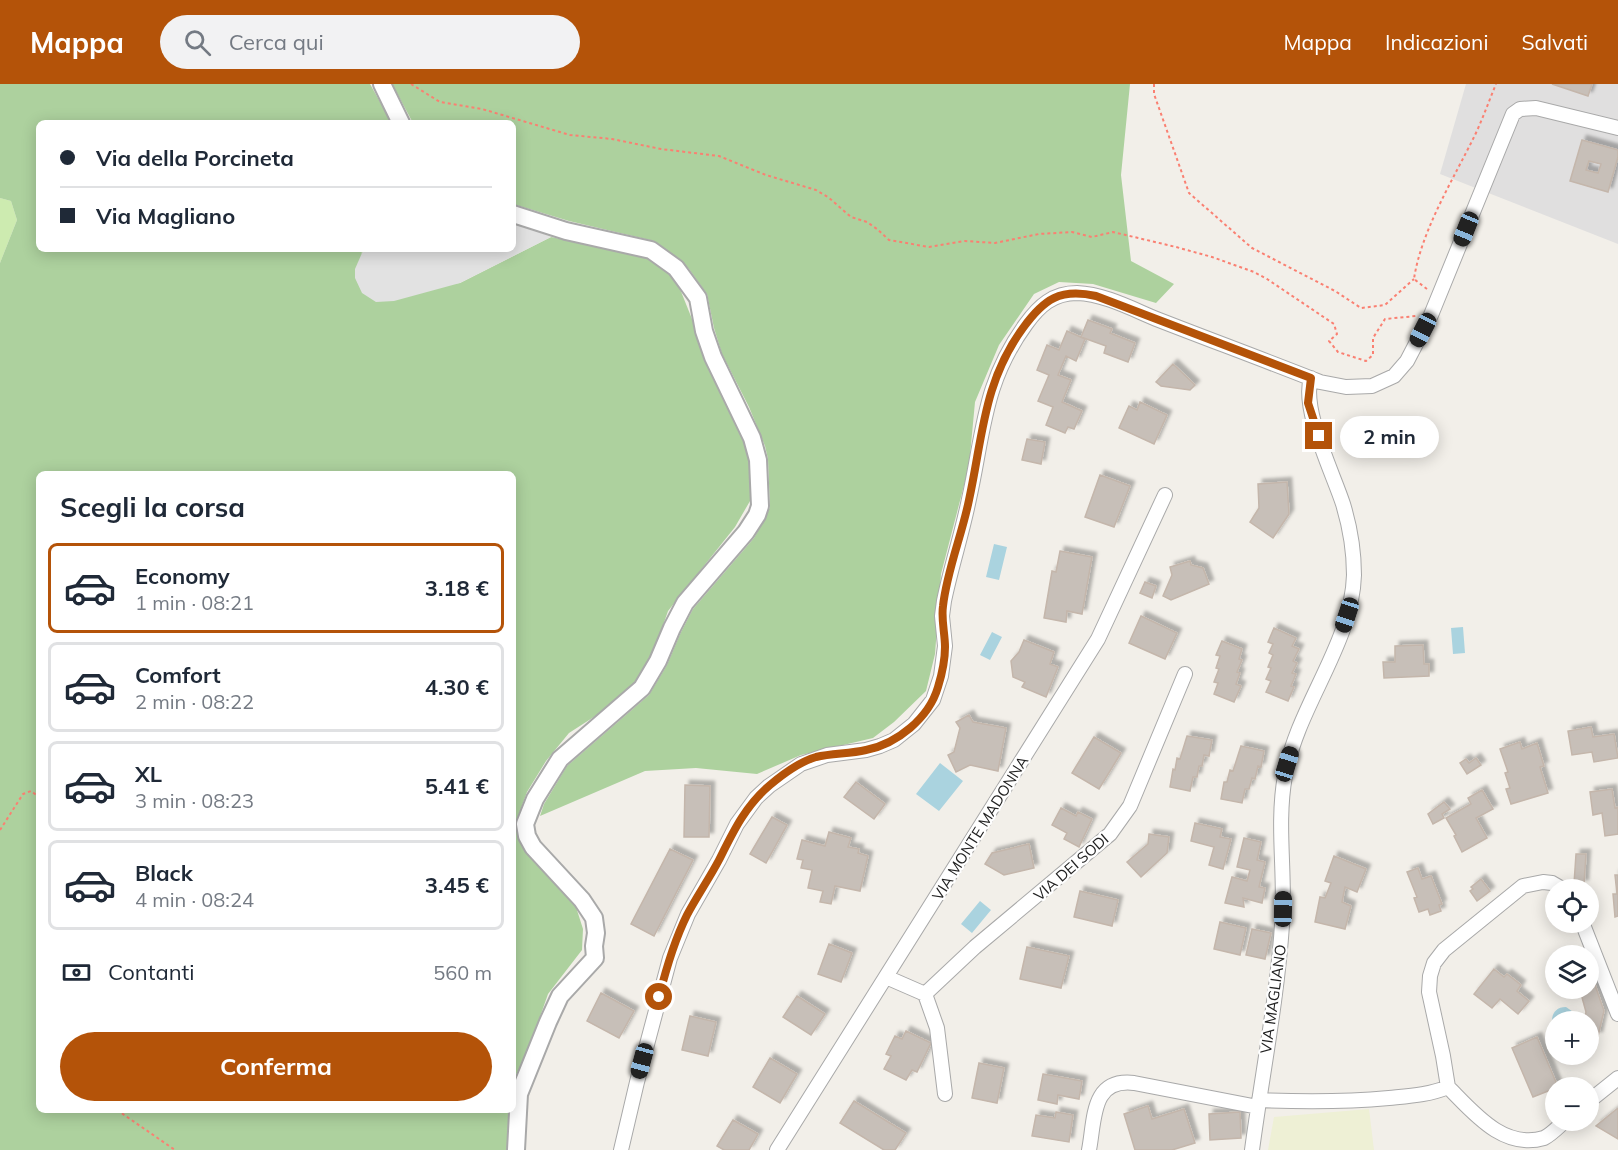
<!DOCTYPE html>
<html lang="it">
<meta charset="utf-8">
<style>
body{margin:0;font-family:Mulish,sans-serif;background:#f2f2f3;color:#1f2937;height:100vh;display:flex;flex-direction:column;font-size:22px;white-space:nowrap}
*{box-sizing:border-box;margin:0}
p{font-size:20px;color:#747a83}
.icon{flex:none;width:33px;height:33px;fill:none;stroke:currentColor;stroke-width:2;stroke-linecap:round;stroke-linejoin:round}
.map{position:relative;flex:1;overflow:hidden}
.details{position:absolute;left:36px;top:387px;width:480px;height:642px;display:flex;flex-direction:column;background:#fff;border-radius:9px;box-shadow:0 3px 15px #0003}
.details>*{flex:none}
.top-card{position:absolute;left:36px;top:36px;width:480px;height:132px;border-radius:9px;box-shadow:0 3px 15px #0003;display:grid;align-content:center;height:132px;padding:0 24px;background:#fff}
.tools{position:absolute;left:1545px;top:795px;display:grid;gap:12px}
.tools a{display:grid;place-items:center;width:54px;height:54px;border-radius:50%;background:#fff;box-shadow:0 3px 15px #0003;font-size:30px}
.end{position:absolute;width:27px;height:27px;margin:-14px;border:8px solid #b45309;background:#fff;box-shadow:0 0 0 3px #fff}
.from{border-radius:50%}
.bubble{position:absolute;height:42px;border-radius:21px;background:#fff;box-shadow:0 3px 15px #0003;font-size:20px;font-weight:700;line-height:42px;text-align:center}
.car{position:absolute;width:18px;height:36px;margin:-18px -9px;border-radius:8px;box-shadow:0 0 4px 2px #0007;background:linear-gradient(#222 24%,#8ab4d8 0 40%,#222 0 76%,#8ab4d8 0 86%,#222 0)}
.top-card b{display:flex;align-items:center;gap:21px;height:57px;font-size:22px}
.top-card b+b{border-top:2px solid #e0e1e3}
.top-card i{width:15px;height:15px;background:#1f2937}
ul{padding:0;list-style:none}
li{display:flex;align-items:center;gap:18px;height:90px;margin:0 12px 9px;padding:0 12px;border:3px solid #e0e1e3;border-radius:9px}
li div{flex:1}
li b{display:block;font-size:22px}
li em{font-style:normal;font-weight:700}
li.active{border-color:#b45309}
li>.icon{width:54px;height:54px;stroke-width:1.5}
h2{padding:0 24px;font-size:27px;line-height:72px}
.pay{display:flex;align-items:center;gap:15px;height:66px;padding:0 24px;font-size:22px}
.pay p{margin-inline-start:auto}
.button{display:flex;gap:12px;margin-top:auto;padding:12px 24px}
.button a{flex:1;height:69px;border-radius:36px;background:#b45309;color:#fff;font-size:24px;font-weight:700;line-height:69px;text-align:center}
header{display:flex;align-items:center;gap:36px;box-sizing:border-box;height:84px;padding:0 30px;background:#b45309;color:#fff}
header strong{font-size:28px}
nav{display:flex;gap:33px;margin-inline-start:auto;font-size:21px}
.search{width:420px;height:54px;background:#f2f2f3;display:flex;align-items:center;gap:15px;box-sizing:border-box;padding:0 21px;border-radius:33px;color:#747a83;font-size:22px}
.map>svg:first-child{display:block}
.residential{fill:#e0dfdf}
.farmland{fill:#eef0d5}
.grass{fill:#cdebb0}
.forest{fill:#add19e}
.parking{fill:#e2e2e2}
.water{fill:#aad3df}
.building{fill:#c7bfb8;stroke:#c4b6ab;stroke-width:1.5;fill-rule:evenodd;filter:url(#shadow)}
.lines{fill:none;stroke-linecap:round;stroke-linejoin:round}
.minor-casing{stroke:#a9a9a9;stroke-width:16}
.tertiary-casing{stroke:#a9a9a9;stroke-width:20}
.path{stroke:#fa8072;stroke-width:2;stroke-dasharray:3 3;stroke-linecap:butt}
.minor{stroke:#fff;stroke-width:14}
.tertiary{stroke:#fff;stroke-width:16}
.route{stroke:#b45309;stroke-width:8}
.labels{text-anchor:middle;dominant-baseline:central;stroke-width:4.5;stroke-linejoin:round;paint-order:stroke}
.street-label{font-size:15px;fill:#222;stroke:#fff}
</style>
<header>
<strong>Mappa</strong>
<div class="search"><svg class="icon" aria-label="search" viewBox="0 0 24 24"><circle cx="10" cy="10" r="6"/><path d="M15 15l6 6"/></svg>Cerca qui</div>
<nav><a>Mappa</a><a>Indicazioni</a><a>Salvati</a></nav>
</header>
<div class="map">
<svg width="1618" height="1066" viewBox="0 0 1618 1066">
<defs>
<filter id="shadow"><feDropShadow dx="4.5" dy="-4.5" stdDeviation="1.5" flood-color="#0004"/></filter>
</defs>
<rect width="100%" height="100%" fill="#f2efe9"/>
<path class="residential" d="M1466 0H1618V160L1440 90Z"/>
<path class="farmland" d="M1369 1025 1374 1066H1268L1274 1033Z"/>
<path class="grass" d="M0 114 11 117 17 136 0 179Z"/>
<path class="forest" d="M0 0H370L392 39H39V165H371L361 169 451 200 460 199 551 153 633 170 660 179 676 195 710 280 746 359 753 388 750 417 735 443 668 527 659 553 639 595 600 629 569 649 546 677 527 708 517 735 522 763 576 823 583 845 582 866 548 910 528 967 513 997V390H39V1026H508V1066H0V179L17 136 11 117 0 114Z
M392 0H1130L1121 91 1131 177 1174 200 1156 219 1093 200 1059 198 1034 210 999 261 975 318 969 382 941 490 935 570 926 607 894 638 873 654 801 671 757 690 696 684 645 687 540 732 544 720 567 682 649 611 667 581 681 548 693 525 754 454 765 435 770 423 768 375 765 362 749 323 722 270 714 244 707 210 689 185 682 177 654 157 569 137 513 120V39H413Z"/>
<path class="parking" d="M513 137 551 153 460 199 394 217 376 218 362 209 355 194V185L362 169 371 165H513Z"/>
<path class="water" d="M994 460 1007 463 999 496 986 493Z
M1463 543 1465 569 1453 570 1451 544Z
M992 548 1002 553 990 576 980 571Z
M940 679 963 697 939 727 916 710Z
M980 817 991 826 972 849 961 840Z
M1566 923 1576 930 1577 937 1556 938 1555 947C1549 936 1552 923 1566 923Z"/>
<path class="building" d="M1552 0H1592L1588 12Z
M1582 56 1618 66V73L1608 108 1570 97ZM1589 77 1601 80 1598 89 1586 86Z
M1088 236 1112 245 1110 249 1135 259 1128 278 1104 269 1106 262 1081 253Z
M1067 247 1085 255 1076 277 1066 272 1058 291 1071 296 1062 318 1082 327 1074 345 1068 343 1065 349 1046 341 1053 323 1038 317 1049 291 1037 286 1047 261 1059 266Z
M1173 280 1195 301 1190 306 1161 302 1156 298Z
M1140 318 1167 331 1154 360 1119 344 1129 322 1137 326Z
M1027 355 1045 358 1041 380 1022 376Z
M1100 391 1130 402 1114 443 1085 433Z
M1287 398 1289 430 1273 454 1250 438 1259 424 1258 400Z
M1060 467 1092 473 1082 530 1067 527 1066 538 1044 534 1052 487 1056 488Z
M1190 477 1191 481 1203 484 1209 500 1171 516 1163 512 1172 491 1170 483Z
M1145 498 1156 502 1152 514 1140 509Z
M1141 532 1177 549 1165 575 1129 559Z
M1274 544 1296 554 1292 562 1299 565 1293 577 1297 579 1292 589 1296 590 1291 602 1294 603 1288 617 1266 608 1271 597 1266 595 1271 584 1268 583 1273 571 1269 569 1273 560 1268 558Z
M1024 556 1054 568 1050 580 1058 583 1046 613 1022 603 1025 598 1013 593 1011 577 1019 568Z
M1222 557 1242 565 1239 575 1242 576 1237 588 1240 589 1236 600 1241 602 1234 618 1214 610 1218 599 1214 598 1219 585 1216 584 1220 572 1216 571Z
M1423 561 1424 580H1429V592L1384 594 1383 578H1395V562Z
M969 631 973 638 1006 644 998 687 970 681 956 688 948 671 954 668 960 644 956 638Z
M1591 643 1593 653 1614 650 1618 674 1594 678 1592 668 1572 671 1568 647Z
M1187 652 1212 656 1209 672 1204 671 1202 682H1199L1197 693H1193L1190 707 1170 703 1173 685 1175 686 1177 674 1180 675Z
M1094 653 1121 669 1099 705 1072 689Z
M1520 658 1522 665 1537 659 1544 682 1540 683 1548 709 1511 720 1506 705 1510 704 1505 689 1508 688 1500 665Z
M1241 662 1264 667 1261 683 1258 682 1255 695 1252 694 1249 705H1245L1242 719 1221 715 1224 698H1227L1230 686 1233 687Z
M1476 674 1481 681 1467 690 1460 679 1466 675 1469 679Z
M856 698 885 720 874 735 844 713Z
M685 701 710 702 709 753H684Z
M1612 705 1615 724 1618 723V750L1605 752 1602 729 1593 731 1590 708Z
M1482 706 1493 725 1476 734 1487 754 1462 768 1454 752 1456 751 1446 734 1471 720 1468 714Z
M1444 718 1450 725 1442 730 1444 734 1433 740 1428 730Z
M1061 724 1076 732 1078 728 1092 735 1079 763 1064 755 1067 749 1052 741Z
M772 733 787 741 766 779 750 770Z
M1195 739 1222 745 1220 753 1231 755 1223 785 1209 781 1214 763 1191 757Z
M829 748 851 754 848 763 859 765 858 769 868 772 860 807 835 802 831 820 820 818 823 807 808 804 812 786 801 784 803 776 797 775 802 756 825 762Z
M1149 750 1169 753 1167 769 1141 793 1127 778 1148 760Z
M1244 754 1261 758 1257 776 1265 778 1259 803 1265 804 1262 819 1243 814 1244 823 1225 819 1232 793 1247 797 1250 786 1237 783Z
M1029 760 1034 784 1004 791 985 780 992 769Z
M670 765 693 776 654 852 631 840Z
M1576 770H1586L1584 800H1574Z
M1334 772 1366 785 1357 808 1345 803 1342 818 1351 822 1345 845 1315 838 1320 813 1325 814 1331 799 1325 797Z
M1418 784 1422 795 1431 792 1442 820 1439 821 1441 827 1430 831 1428 825 1419 828 1414 814 1417 813 1407 788Z
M1615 791H1618V832L1615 833 1613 810H1617Z
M1481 795 1490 807 1477 817 1470 807 1473 805 1471 803Z
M1080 807 1118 816 1112 842 1074 833Z
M1220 838 1246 844 1240 871 1214 865Z
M1252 845 1271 849 1265 875 1246 871Z
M829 860 852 869 841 898 818 890Z
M1027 863 1069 872 1061 904 1020 895Z
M1494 885 1504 893 1507 890 1521 901 1517 907 1529 917 1518 930 1500 915 1492 924 1474 910Z
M1588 894 1594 898 1604 927 1598 952 1588 950V938H1584L1586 928 1580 906 1578 904H1588Z
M601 909 634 927 619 954 587 937Z
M797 912 825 930 811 951 783 933Z
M690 932 716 938 708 972 682 966Z
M906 947 931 959 917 988 912 986 906 996 884 985 891 972 886 970 895 952 902 955Z
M1537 953 1558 1003 1533 1013 1512 964Z
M770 974 797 990 780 1019 753 1003Z
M979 979 1004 984 997 1019 972 1014Z
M1043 990 1082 997 1079 1015 1058 1011 1057 1020 1038 1016Z
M854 1017 906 1049 895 1066H884L840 1039Z
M1148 1022 1152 1035 1184 1025 1195 1059 1172 1066H1135L1124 1030Z
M1618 1024V1055L1596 1042Z
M1056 1028 1073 1031 1069 1058 1032 1052 1036 1031 1055 1034Z
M1240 1028 1241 1054 1210 1056 1209 1030Z
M733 1036 758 1050 749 1066H724L717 1062Z"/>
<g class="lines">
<defs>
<path id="minor" d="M1582 838 1618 930
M886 893 925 910 937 944 945 1010
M925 910 975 863 1110 750 1130 722 1185 590
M1448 1003 1443 972 1429 908 1430 892 1434 879 1444 866 1523 802 1543 798 1552 799 1564 806
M1259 1016C1302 1018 1345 1018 1389 1014 1409 1012 1429 1011 1448 1003 1473 1028 1503 1066 1544 1054 1552 1050 1559 1042 1566 1036
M1588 1018 1618 994
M621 1066 637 998 670 874 688 830 719 776 737 740 756 714 769 702 801 680 827 671 866 666 880 662 894 656 914 640 933 616 941 592 945 562 942 532 944 517C951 483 962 450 969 415 984 348 983 299 1026 240 1039 222 1053 209 1077 209 1105 210 1134 226 1159 236 1213 257 1267 277 1320 298L1346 303 1372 302 1394 292 1407 277 1431 231 1513 30 1520 25 1536 24 1618 44
M777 1066 1098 555 1165 411
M1089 1066C1095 1035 1091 994 1134 999L1258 1023
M1252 1066C1262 991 1277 916 1282 841 1286 792 1276 741 1285 692 1297 622 1352 561 1354 491 1354 467 1350 443 1343 420 1333 389 1301 325 1311 294"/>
<path id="tertiary" d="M382 0 401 39
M513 130 566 147 651 166 676 184 698 214 704 247 713 273 752 354 758 376 760 422 757 431 746 448 685 519 672 544 658 577 642 604 560 675 535 715 525 740 527 752 533 763 582 816 594 834 596 849 594 862 595 874 560 912 548 938 519 1010 516 1066"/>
</defs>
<use href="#minor" class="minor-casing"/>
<use href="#tertiary" class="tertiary-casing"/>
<path class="path" d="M411 0 440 18 482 25 570 51 612 55 661 65 719 72 766 91 816 106 828 113 851 133 867 138 877 145 889 156 929 163 965 157 995 159 1039 150 1072 148 1092 153 1113 148 1176 163 1212 173 1254 188 1267 195 1334 240 1337 250 1329 257 1338 268 1366 277 1373 271V254L1385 235 1416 232
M1154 0V10L1189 109 1252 164 1335 207 1361 224 1385 221 1414 195
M1427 205 1414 195C1421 147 1454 94 1475 51 1483 34 1489 17 1496 0
M0 746 23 710 31 707 39 713
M117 1026 175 1066"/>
<use href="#minor" class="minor"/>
<use href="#tertiary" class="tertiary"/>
</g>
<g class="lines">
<path class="route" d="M659 913C666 885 674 857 687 831 697 812 709 795 719 776 733 748 745 722 770 701 783 690 799 678 816 673 833 669 849 670 866 666 897 660 929 634 938 603 942 590 945 576 945 563 945 549 941 536 943 522 947 486 962 451 969 416 983 352 983 299 1023 244 1044 215 1060 204 1096 212L1311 294 1308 319 1319 352"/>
</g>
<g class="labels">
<g class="street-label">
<text transform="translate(980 744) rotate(-58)">VIA MONTE MADONNA</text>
<text transform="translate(1071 783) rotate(-41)">VIA DEI SODI</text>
<text transform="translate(1273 915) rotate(-82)">VIA MAGLIANO</text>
</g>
</g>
</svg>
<div class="tools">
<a><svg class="icon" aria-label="locate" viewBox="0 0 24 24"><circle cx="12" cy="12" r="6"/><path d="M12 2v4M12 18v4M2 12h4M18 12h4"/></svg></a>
<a><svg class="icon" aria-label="layers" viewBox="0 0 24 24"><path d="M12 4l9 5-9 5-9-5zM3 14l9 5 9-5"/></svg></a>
<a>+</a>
<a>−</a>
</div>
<i class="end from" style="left:659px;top:913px"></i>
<i class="end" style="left:1319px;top:352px"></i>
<div class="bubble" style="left:1340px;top:332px;width:99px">2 min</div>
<i class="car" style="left:1466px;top:145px;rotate:202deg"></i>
<i class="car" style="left:1423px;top:246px;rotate:207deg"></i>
<i class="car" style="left:1347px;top:531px;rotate:198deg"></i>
<i class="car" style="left:1287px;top:680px;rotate:17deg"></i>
<i class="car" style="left:1283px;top:825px;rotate:1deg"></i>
<i class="car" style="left:642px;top:977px;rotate:195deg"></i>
<div class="top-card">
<b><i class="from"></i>Via della Porcineta</b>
<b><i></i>Via Magliano</b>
</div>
<section class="details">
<h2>Scegli la corsa</h2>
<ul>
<li class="active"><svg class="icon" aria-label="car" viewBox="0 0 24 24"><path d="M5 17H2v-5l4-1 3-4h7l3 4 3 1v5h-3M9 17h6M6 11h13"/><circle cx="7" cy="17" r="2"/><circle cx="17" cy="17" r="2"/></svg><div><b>Economy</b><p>1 min · 08:21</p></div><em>3.18 €</em></li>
<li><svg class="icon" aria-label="car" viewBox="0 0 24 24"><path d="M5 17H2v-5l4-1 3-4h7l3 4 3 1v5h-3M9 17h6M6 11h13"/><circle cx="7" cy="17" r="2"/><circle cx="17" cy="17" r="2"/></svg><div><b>Comfort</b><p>2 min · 08:22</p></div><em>4.30 €</em></li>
<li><svg class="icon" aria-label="car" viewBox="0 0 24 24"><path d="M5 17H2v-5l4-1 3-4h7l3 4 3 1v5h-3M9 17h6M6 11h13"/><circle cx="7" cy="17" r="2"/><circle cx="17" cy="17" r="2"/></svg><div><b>XL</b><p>3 min · 08:23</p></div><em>5.41 €</em></li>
<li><svg class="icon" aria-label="car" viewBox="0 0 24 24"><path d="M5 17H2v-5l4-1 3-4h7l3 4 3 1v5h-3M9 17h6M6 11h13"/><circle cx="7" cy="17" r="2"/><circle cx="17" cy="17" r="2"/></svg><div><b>Black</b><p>4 min · 08:24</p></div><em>3.45 €</em></li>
</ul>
<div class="pay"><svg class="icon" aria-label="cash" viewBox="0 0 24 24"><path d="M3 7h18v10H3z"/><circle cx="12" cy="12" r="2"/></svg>Contanti<p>560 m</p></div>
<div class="button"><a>Conferma</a></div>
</section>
</div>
